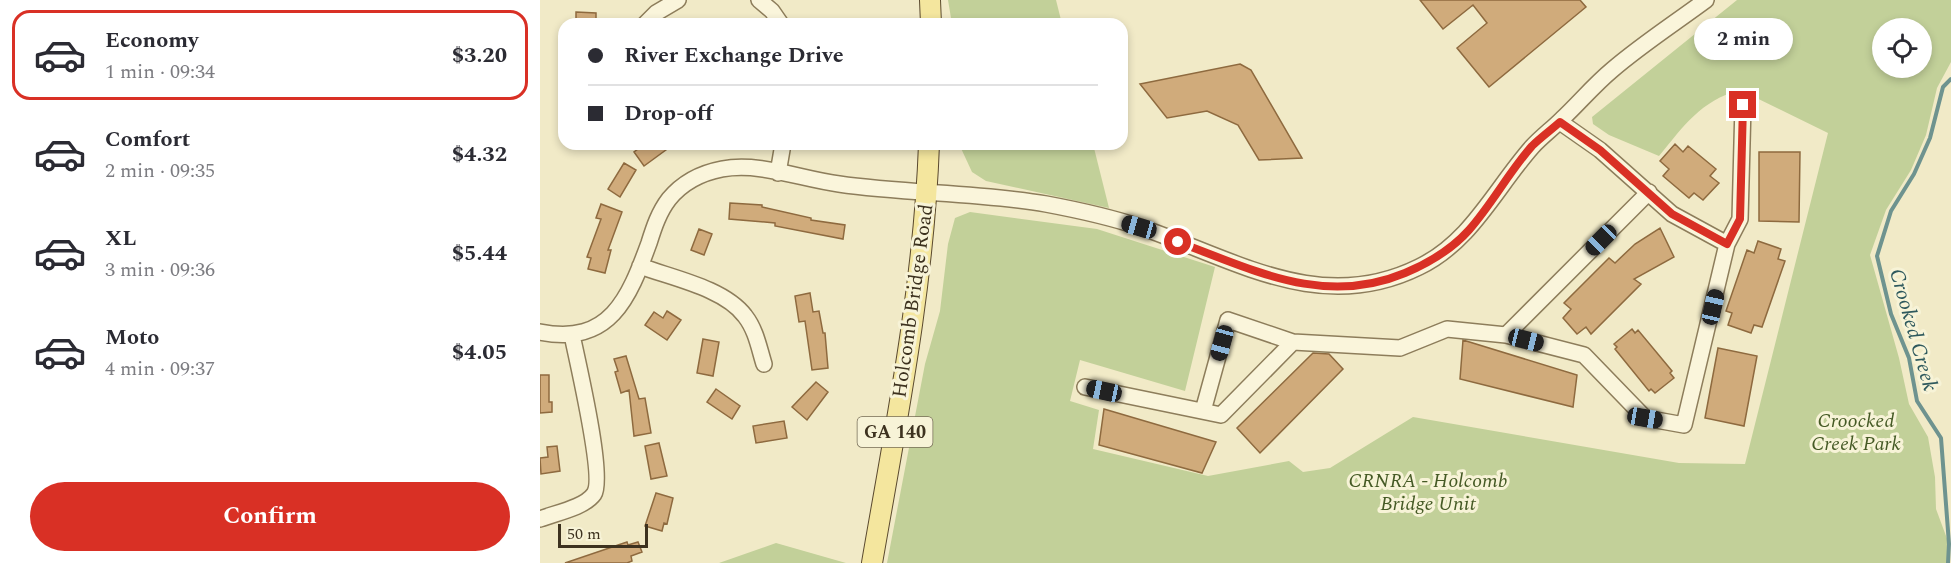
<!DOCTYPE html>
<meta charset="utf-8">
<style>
body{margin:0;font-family:Spectral,serif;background:#f2f2f3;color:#2b2b33;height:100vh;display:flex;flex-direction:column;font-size:22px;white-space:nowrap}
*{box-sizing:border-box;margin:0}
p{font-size:20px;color:#7c7c81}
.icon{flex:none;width:33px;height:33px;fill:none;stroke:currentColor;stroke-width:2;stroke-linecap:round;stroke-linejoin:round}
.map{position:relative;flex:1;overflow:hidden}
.side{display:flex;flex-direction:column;background:#fff;width:540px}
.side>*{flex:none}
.top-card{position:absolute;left:18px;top:18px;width:570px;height:132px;border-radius:18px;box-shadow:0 3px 9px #0003;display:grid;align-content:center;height:132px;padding:0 30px;background:#fff}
.tools{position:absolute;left:1332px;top:18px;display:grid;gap:12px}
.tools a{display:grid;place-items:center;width:60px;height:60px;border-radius:50%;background:#fff;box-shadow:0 3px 9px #0003;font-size:30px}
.scale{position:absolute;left:18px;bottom:15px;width:90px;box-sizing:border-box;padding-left:6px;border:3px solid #3d321f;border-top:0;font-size:16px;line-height:21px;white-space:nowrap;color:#3d321f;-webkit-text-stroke:4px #f7f3d7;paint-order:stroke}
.end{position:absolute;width:27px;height:27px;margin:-14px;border:8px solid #d93025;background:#fff;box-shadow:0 0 0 3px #fff}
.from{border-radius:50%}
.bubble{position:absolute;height:42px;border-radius:21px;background:#fff;box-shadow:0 3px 9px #0003;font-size:20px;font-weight:700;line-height:42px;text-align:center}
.car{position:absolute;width:18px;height:36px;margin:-18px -9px;border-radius:8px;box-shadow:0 0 4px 2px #0007;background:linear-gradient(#222 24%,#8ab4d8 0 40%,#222 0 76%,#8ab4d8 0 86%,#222 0)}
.top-card b{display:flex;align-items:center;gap:21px;height:57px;font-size:22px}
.top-card b+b{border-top:2px solid #e1e1e2}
.top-card i{width:15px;height:15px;background:#2b2b33}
ul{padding:10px 0 0;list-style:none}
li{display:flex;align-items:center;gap:18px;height:90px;margin:0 12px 9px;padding:0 18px;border:3px solid transparent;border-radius:18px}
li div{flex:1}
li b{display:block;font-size:22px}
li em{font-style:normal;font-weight:700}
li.on{border-color:#d93025}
li>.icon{width:54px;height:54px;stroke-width:1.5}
.action{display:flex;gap:12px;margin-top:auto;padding:12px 30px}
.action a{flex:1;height:69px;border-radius:36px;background:#d93025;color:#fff;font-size:24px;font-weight:700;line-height:69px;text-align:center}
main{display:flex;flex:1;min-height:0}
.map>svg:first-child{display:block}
.green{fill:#c2d099;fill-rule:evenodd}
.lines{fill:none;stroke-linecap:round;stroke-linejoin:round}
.stream{stroke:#6e938f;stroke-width:4}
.building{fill:#d0ab7b;stroke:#8e6a3f;stroke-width:1.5}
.minor-casing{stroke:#8d7d5b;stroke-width:18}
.major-casing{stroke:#5b4a2f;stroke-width:22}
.minor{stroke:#faf5db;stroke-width:15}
.major{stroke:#f4e69e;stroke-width:20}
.route{stroke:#d93025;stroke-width:8}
.labels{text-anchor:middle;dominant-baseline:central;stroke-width:6;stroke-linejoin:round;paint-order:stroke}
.shield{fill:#f7f3d7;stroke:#756c56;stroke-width:1.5}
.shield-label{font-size:18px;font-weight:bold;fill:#3d321f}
.street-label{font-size:20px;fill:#3d321f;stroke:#f7f3d7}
.park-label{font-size:20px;font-style:italic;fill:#455a25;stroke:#f7f3d7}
.water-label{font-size:21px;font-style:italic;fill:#2e595d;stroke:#f7f3d7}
</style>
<main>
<section class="side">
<ul>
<li class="on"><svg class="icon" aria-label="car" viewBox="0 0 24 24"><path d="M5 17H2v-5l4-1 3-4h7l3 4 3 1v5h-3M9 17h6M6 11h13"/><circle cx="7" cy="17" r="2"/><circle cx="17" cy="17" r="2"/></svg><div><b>Economy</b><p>1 min · 09:34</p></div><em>$3.20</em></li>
<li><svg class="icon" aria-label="car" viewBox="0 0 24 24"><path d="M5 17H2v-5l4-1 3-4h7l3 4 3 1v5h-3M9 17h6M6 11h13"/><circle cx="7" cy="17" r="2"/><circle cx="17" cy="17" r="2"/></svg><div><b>Comfort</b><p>2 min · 09:35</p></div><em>$4.32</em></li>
<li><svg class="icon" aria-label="car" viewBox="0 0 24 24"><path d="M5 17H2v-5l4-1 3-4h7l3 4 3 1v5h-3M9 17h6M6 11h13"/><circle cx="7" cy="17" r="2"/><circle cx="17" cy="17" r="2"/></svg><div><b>XL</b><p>3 min · 09:36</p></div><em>$5.44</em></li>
<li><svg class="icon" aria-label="car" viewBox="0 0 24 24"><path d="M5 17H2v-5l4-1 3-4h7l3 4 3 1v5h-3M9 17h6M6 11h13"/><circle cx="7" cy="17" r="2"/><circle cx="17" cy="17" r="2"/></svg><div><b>Moto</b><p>4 min · 09:37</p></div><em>$4.05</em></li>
</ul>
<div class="action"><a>Confirm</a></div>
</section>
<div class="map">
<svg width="1411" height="563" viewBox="0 0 1411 563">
<rect width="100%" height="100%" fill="#f1eac7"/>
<path class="green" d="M408 0H516L522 24H412Z
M1197 0H1411V62L1397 88 1386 135 1371 170 1346 210 1330 255 1359 358 1369 404 1388 437 1395 477 1396 509 1409 544 1408 563H347L385 364 400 311 408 244 415 218 430 212 557 229 675 267 645 391 540 360 530 401 559 410 553 449 668 476 749 461 763 472 790 468 873 417 1139 463 1205 464 1288 133 1200 90C1160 101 1144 126 1119 156L1069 135 1053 124 1052 117ZM1342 28H1382V68H1342Z
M419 144H553L569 208 446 181 432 172Z
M236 543 306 563H179Z"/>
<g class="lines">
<path class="stream" d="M1408 563 1409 544 1401 438 1377 401 1369 358 1351 314 1337 256 1351 211 1374 174 1390 138 1403 87 1411 79"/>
</g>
<path class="building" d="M880 0H1040L1046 7 949 87 917 48 947 23 933 5 903 29Z
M36 12 56 13V24H40V21H36Z
M700 64 711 70 762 158 719 160 698 125 667 111 627 118 600 84Z
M105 144H134L104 166 94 152Z
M1135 144 1143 152 1148 146 1176 169 1170 176 1179 183 1163 200 1154 193 1149 198 1123 176 1129 169 1120 161Z
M1219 152H1260L1259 222 1219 221Z
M84 163 96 170 80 197 68 189Z
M190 203 222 205V207L271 218V220L305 225 303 239 235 226V223L189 219Z
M61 204 82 212 68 250H71L65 273 48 269 51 258 47 257 61 219 56 218Z
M1120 228 1134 257 1094 279 1101 284 1051 334 1046 327 1037 334 1023 318 1031 309 1024 303 1069 258 1075 263 1095 244Z
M159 229 172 234 164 255 151 250Z
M1218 241 1241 249 1238 259 1245 261 1222 327 1214 325 1211 333 1188 325 1192 313 1186 311 1207 250 1214 253Z
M270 293 273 312 279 311 283 333H285L288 368 272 370 265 321 259 322 255 296Z
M127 311 141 320 127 340 105 325 114 312 123 318Z
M1092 329 1095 333 1098 330 1132 371 1130 373 1134 378 1115 393 1111 389 1109 391 1075 349 1077 347 1074 344Z
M163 339 179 342 173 376 157 373Z
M923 340 1037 375 1033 407 920 379Z
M1178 348 1217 356 1204 426 1165 418Z
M773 353 789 354 803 369 720 453 697 428Z
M86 356 99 399 105 398 111 433 94 436 89 390 81 393 75 372 78 371 74 359Z
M0 375H9V402H12V412L0 413Z
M276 382 288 392 267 420 252 407Z
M176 389 200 406 192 419 167 402Z
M564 409 676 442 662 473 559 445Z
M244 421 247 438 216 443 213 426Z
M119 443 127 476 111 479 105 446Z
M17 446 20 471 1 474 0 458 8 457 7 447Z
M116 493 133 498 127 524 124 523 122 531 105 526Z
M87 542 88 545 98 542 102 552 91 556 92 561 87 563H25Z"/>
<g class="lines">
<defs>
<path id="minor" d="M219 0 232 11 241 24
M105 24 116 13 138 0
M1020 122 1060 150 1132 214 1187 244
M238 173 243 144
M100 266C132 278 184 288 205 316 216 330 219 348 224 364
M0 332C70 346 89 298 109 243 114 227 119 212 129 199 143 182 161 173 182 169 220 162 261 179 299 184 367 194 438 192 506 204 538 210 570 217 600 227 694 259 780 316 879 267 931 242 955 189 992 147 1001 137 1012 129 1022 119 1039 103 1054 85 1072 70 1101 45 1135 23 1166 0
M966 335 1109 192
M545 387 681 415 753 342 860 348 907 329 966 335 1044 355 1105 418 1144 425 1187 244 1200 219 1203 105
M663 411 688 320 753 342
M0 519C15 513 44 508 54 494 65 478 37 359 32 335"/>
<path id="major" d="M390 0 391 24
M332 563C356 424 384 285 389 144"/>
</defs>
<use href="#minor" class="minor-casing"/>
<use href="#major" class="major-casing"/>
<use href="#minor" class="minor"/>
<use href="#major" class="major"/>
</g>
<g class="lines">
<path class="route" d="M638 242C714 270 784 307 865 273 889 263 912 249 929 230 952 204 969 172 992 146 1000 138 1011 130 1020 122L1060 150 1132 214 1187 244 1200 219 1203 105"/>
</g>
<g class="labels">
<rect class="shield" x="317.5" y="417" width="75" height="30" rx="4.5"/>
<g class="shield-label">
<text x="355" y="432">GA 140</text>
</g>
<g class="street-label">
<text transform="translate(373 301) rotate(-82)">Holcomb Bridge Road</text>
</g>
<g class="park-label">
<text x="1316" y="421">Croocked<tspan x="1316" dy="23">Creek Park</tspan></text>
<text x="888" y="481">CRNRA - Holcomb<tspan x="888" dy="23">Bridge Unit</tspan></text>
</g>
<g class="water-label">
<text transform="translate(1373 330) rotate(74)">Crooked Creek</text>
</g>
</g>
</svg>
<div class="tools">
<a><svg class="icon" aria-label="locate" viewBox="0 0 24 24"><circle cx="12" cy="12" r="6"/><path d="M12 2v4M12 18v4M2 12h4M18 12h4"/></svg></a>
</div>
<div class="scale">50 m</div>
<i class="end from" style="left:638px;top:242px"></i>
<i class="end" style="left:1203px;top:105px"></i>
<div class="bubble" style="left:1154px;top:18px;width:99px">2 min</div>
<i class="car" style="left:599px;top:227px;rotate:286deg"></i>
<i class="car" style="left:1061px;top:240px;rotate:225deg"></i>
<i class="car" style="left:1173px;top:307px;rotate:13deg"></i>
<i class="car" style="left:986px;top:340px;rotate:104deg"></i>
<i class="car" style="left:682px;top:343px;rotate:195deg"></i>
<i class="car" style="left:564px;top:391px;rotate:282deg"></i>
<i class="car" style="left:1105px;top:418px;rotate:100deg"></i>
<div class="top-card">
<b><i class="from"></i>River Exchange Drive</b>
<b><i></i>Drop-off</b>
</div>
</div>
</main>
